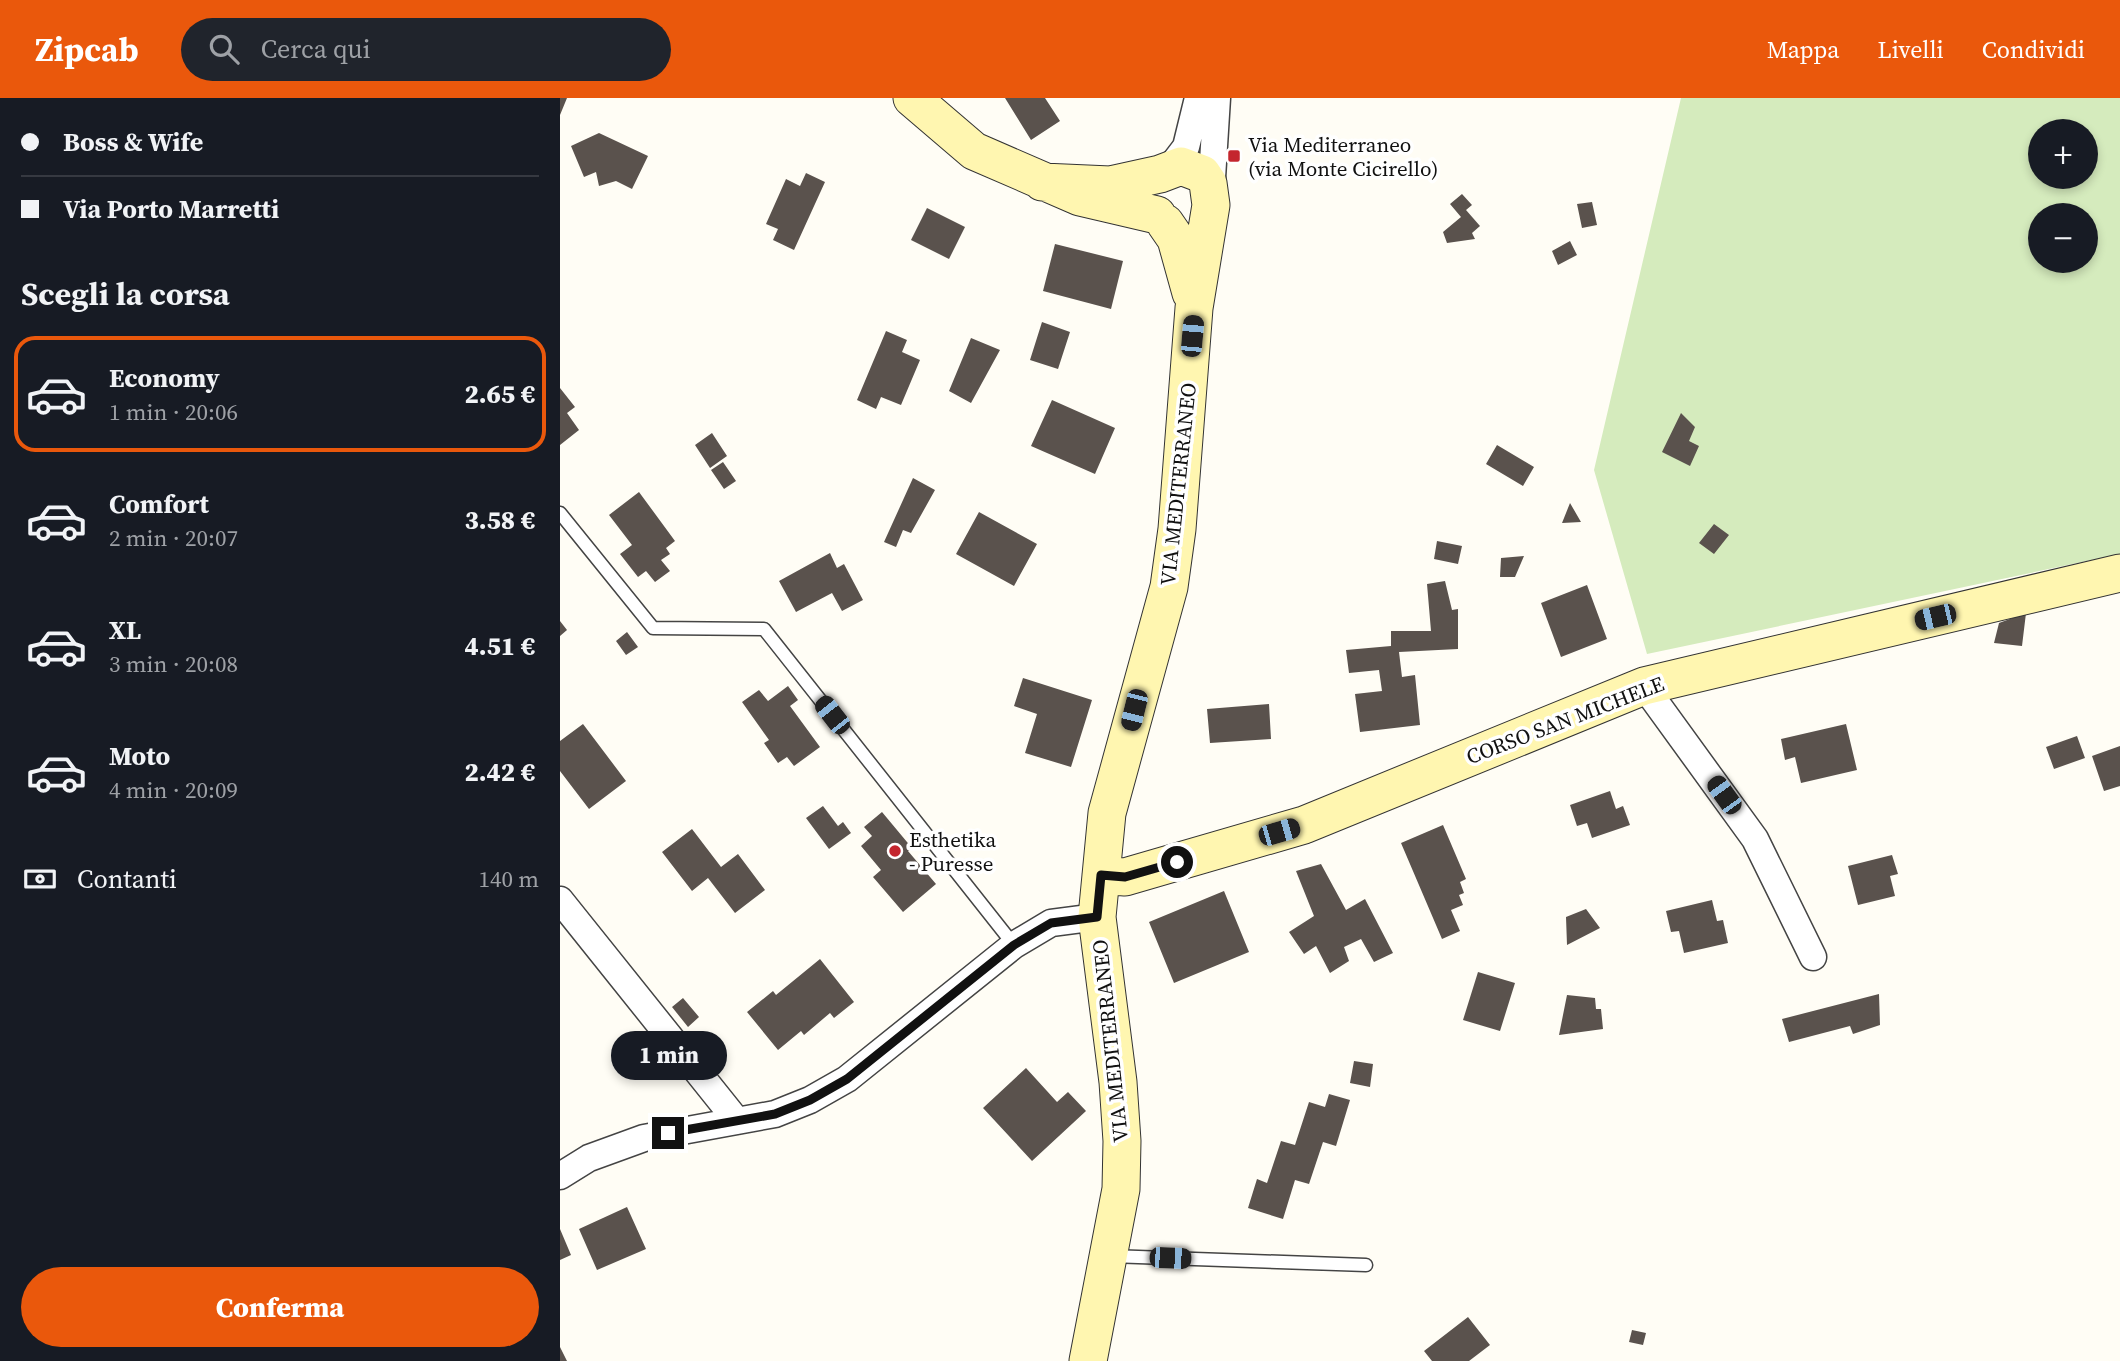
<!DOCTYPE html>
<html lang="it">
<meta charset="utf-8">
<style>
body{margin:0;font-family:"Source Serif 4",serif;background:#20242c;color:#f1f3f6;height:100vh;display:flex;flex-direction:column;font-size:26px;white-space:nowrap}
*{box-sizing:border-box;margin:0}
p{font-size:23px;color:#9ea1a6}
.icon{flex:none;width:38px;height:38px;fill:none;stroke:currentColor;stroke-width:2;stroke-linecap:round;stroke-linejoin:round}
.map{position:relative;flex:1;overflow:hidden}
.panel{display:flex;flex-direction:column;background:#171b24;width:560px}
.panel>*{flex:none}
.guide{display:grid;align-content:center;height:154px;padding:0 21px;background:#171b24}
.buttons{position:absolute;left:1468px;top:21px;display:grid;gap:14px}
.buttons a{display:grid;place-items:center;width:70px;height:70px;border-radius:50%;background:#171b24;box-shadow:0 4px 10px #0003;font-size:35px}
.end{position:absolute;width:32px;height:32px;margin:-16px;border:9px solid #111;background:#fff;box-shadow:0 0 0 4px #fff}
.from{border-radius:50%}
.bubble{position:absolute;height:49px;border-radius:24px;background:#171b24;box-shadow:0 4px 10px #0003;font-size:23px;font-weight:800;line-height:49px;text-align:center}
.car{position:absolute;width:21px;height:42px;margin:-21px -10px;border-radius:9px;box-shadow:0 0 5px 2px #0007;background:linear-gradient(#222 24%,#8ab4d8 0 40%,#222 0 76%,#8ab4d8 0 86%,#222 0)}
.guide b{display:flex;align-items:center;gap:24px;height:66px;font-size:26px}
.guide b+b{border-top:2px solid #363941}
.guide i{width:18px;height:18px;background:#f1f3f6}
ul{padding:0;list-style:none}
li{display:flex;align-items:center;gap:21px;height:116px;margin:0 14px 10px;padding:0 7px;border:4px solid transparent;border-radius:21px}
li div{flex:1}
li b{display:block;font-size:26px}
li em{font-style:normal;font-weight:800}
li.on{border-color:#ea580c}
li>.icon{width:63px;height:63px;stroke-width:1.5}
h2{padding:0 21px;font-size:32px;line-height:84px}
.pay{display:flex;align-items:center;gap:18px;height:77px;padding:0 21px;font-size:26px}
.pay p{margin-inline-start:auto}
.primary-button{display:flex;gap:14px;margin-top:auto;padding:14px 21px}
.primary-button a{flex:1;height:80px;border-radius:42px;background:#ea580c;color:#fff;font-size:28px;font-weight:800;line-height:80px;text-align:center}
header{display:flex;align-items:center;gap:42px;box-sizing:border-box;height:98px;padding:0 35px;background:#ea580c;color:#fff}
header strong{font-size:33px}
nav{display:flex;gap:38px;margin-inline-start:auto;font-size:24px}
.search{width:490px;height:63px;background:#20242c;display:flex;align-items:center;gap:18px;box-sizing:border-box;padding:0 24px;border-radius:38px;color:#9ea1a6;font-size:26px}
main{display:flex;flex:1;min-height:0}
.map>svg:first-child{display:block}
.green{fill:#d5ebbd;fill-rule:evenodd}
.building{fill:#5a524d}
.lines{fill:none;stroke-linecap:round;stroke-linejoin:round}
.lane-casing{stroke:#444;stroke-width:15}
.street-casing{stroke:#444;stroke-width:29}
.secondary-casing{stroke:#333;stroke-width:39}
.lane{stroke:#fff;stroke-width:12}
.street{stroke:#fff;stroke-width:26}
.secondary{stroke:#fff6b0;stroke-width:37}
.route{stroke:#111;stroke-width:9}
.poi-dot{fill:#c4262e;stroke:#fff;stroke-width:2.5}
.labels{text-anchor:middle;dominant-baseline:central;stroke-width:7;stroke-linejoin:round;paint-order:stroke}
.poi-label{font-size:21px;fill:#111;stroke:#fff;text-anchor:start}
.street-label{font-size:21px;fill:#111;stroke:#fff}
</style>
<header>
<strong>Zipcab</strong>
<div class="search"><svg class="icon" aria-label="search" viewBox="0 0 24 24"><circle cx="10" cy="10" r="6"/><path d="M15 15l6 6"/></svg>Cerca qui</div>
<nav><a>Mappa</a><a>Livelli</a><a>Condividi</a></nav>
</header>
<main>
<section class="panel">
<div class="guide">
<b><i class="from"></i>Boss &amp; Wife</b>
<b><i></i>Via Porto Marretti</b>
</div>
<h2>Scegli la corsa</h2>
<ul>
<li class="on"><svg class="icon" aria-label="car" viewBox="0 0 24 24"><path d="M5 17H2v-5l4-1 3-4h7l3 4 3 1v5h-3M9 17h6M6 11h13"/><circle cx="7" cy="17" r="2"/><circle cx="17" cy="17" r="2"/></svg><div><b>Economy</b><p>1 min · 20:06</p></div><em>2.65 €</em></li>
<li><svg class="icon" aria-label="car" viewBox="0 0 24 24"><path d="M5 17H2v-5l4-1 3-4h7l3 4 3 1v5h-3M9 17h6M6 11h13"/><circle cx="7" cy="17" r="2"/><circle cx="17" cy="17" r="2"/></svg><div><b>Comfort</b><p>2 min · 20:07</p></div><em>3.58 €</em></li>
<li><svg class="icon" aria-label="car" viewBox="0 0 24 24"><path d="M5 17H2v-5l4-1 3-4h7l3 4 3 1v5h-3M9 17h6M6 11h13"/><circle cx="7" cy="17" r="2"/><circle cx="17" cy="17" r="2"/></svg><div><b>XL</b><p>3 min · 20:08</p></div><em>4.51 €</em></li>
<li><svg class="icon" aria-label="car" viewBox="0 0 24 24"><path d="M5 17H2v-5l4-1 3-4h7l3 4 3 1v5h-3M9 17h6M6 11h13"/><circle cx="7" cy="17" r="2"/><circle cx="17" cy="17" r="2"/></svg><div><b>Moto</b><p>4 min · 20:09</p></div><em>2.42 €</em></li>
</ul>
<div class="pay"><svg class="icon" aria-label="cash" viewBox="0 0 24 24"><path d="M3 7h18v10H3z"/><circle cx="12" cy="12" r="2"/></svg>Contanti<p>140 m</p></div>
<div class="primary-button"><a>Conferma</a></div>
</section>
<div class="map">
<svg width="1560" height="1263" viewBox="0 0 1560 1263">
<rect width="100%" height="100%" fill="#fffdf5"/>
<path class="green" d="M1121 0H1560V456L1087 556 1034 372ZM1480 33H1526V79H1480ZM1480 117H1526V163H1480Z"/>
<path class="building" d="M0 0H7L0 17Z
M445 0H485L500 23 471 42Z
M39 35 88 58 72 91 56 83 39 88 36 74 24 79 11 48Z
M246 75 265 84 234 152 213 142 218 131 206 126 226 81 240 88Z
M902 96 912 107 906 112 920 128 912 135 915 141 887 145 883 134 901 119 890 106Z
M1032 104 1037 127 1022 130 1017 106Z
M367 110 405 129 389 161 351 142Z
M1010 143 1017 157 998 167 992 153Z
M495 146 563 163 551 211 483 193Z
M482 224 510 234 498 271 470 262Z
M326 233 347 242 342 254 360 262 341 307 321 299 316 311 297 302Z
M411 240 440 252 411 305 389 293Z
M0 290 15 309 7 315 19 332 0 347Z
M492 302 555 330 535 376 471 348Z
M1121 315 1135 329 1129 343 1139 348 1130 368 1102 354Z
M152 335 167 358 150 370 135 347Z
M937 347 974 369 963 388 926 366Z
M163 364 176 383 164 391 151 372Z
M353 380 375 392 351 435 343 432 336 449 324 444Z
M79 394 115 443 106 450 110 456 101 462 110 473 95 484 86 473 78 479 60 456 72 447 49 417Z
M1010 405 1021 424 1002 425Z
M419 414 477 446 454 488 396 456Z
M1154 426 1169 437 1154 456 1139 445Z
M877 443 902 448 898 466 874 461Z
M270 455 277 470 284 466 303 502 282 513 272 495 236 514 219 483Z
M964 458 955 479H940L941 460Z
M885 483 892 512 898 511V551L839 554 842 579 855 577 860 627 800 634 795 596 822 593 819 572 789 575 786 552 831 548V533H871L867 486Z
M1027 487 1047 541 1001 559 981 505Z
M1466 515 1462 548 1434 545 1439 525Z
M0 523 7 532 0 538Z
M67 534 78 549 66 557 56 543Z
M463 580 532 602 511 669 465 655 477 616 454 608Z
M228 588 238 602 230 608 260 649 234 668 227 659 218 665 204 645 209 642 182 604 199 592 208 603Z
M709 606 711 641 650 645 647 611Z
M23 626 66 683 29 711 0 673V643Z
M1286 626 1297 672 1241 685 1235 659 1225 662 1221 641Z
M1517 638 1525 660 1494 671 1486 649Z
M1560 648V688L1544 693 1532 658Z
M1050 693 1056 711 1063 708 1070 727 1032 740 1027 725 1017 728 1010 707Z
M263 708 278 728 283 724 291 735 269 751 246 720Z
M322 714 352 750 348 753 376 786 343 814 313 779 321 772 301 748 312 738 304 729Z
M883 727 906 781 900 784 904 795 899 797 903 807 891 812 900 833 882 841 841 745Z
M132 731 161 769 178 756 205 792 175 815 148 780 132 793 102 754Z
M1332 757 1338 776 1330 778 1335 798 1298 807 1288 768Z
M761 766 786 812 805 801 833 855 814 864 801 841 784 849 789 863 770 875 756 848 744 856 729 834 754 818 736 773Z
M664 793 689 854 614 885 589 824Z
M1152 802 1157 823 1163 822 1168 845 1124 855 1119 833 1111 834 1106 813Z
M1026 811 1040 830 1007 847 1006 819Z
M260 861 294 904 274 920 270 915 244 937 241 933 218 952 187 914 213 893 216 897Z
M918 874 955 885 940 933 903 922Z
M1319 896 1320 927 1293 936 1290 928 1229 944 1222 921Z
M1007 897 1035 900 1036 911H1041L1043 931 999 937Z
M123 900 139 919 128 929 112 909Z
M794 963 813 966 810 989 790 985Z
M466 970 497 1004 508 994 526 1013 472 1063 423 1010Z
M769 996 790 1002 776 1048 763 1044 749 1086 735 1082 723 1121 688 1110 697 1081 707 1085 721 1043 735 1047 749 1004 765 1009Z
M67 1109 86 1151 37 1172 19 1131Z
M0 1131 11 1157 0 1162Z
M908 1219 930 1247 909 1263H872L864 1253Z
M1072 1232 1086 1235 1083 1247 1069 1244Z
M0 1249 7 1263H0Z"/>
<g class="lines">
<defs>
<path id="lane" d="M0 415 93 530 204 531 454 847
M550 1158 806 1167"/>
<path id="street" d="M610 70 626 49 638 0
M651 96 657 0
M1084 588 1195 741 1253 859
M0 802 177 1023
M0 1078 29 1060 84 1040 215 1016 250 1002 287 981 454 847 491 825 537 819"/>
<path id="secondary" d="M352 0 414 53 520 99 597 117
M482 84 550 87 600 76 621 68 642 76 648 85 651 107 634 210 617 431 609 489 547 715 537 819 558 984 562 1043 561 1091 528 1263
M605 125 616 141 631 195
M541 777 565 779 744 727 1084 588 1560 475"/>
</defs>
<use href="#lane" class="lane-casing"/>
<use href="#street" class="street-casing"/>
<use href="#secondary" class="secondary-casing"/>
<use href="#lane" class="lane"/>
<use href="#street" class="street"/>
<use href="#secondary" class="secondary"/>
</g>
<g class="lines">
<path class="route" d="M108 1035 215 1016 250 1002 287 981 454 847 491 825 537 819 541 777 565 779 617 764"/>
</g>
<g class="poi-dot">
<rect x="667" y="51" width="14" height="14" rx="3.5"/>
<circle cx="335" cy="753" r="7"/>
</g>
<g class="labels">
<g class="poi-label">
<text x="688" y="46">Via Mediterraneo<tspan x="688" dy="24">(via Monte Cicirello)</tspan></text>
<text x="349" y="741">Esthetika<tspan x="349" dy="24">- Puresse</tspan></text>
</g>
<g class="street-label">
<text transform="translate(618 386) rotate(-84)">VIA MEDITERRANEO</text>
<text transform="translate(1005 622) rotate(-21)">CORSO SAN MICHELE</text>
<text transform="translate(550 943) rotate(-96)">VIA MEDITERRANEO</text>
</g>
</g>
</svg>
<div class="buttons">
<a>+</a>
<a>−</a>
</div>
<i class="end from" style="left:617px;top:764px"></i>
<i class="end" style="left:108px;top:1035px"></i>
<div class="bubble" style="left:51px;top:933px;width:116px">1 min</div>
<i class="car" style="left:632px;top:238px;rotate:5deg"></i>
<i class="car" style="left:1375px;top:519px;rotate:257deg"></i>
<i class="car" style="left:574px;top:612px;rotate:194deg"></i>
<i class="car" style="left:272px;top:617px;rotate:322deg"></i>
<i class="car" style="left:1164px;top:697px;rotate:324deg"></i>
<i class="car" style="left:719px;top:734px;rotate:74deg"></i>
<i class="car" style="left:610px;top:1160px;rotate:92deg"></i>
</div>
</main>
